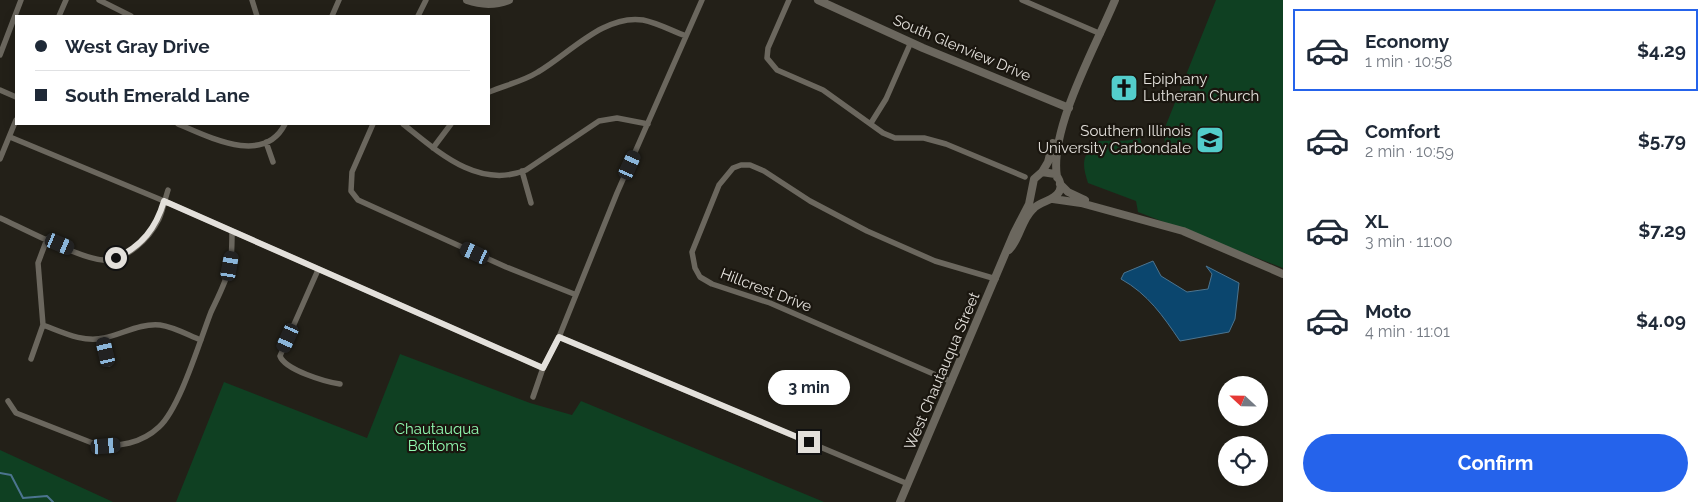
<!DOCTYPE html>
<meta charset="utf-8">
<style>
body{margin:0;font-family:Raleway,sans-serif;background:#f6f6f7;color:#1f2937;height:100vh;display:flex;flex-direction:column;font-size:19px;white-space:nowrap}
*{box-sizing:border-box;margin:0}
p{font-size:16px;color:#747a83}
.icon{flex:none;width:28px;height:28px;fill:none;stroke:currentColor;stroke-width:2;stroke-linecap:round;stroke-linejoin:round}
.map{position:relative;flex:1;overflow:hidden}
.drawer{display:flex;flex-direction:column;background:#fff;width:425px}
.drawer>*{flex:none}
.hud{position:absolute;left:15px;top:15px;width:475px;height:110px;border-radius:0px;box-shadow:0 2px 12px #0003;display:grid;align-content:center;height:110px;padding:0 20px;background:#fff}
.needle{width:32px;rotate:292deg}
.tools{position:absolute;left:1218px;top:376px;display:grid;gap:10px}
.tools a{display:grid;place-items:center;width:50px;height:50px;border-radius:50%;background:#fff;box-shadow:0 2px 12px #0003;font-size:25px}
.end{position:absolute;width:22px;height:22px;margin:-11px;border:6px solid #e3e0db;background:#111;box-shadow:0 0 0 2px #111}
.from{border-radius:50%}
.bubble{position:absolute;height:35px;border-radius:18px;background:#fff;box-shadow:0 2px 12px #0003;font-size:16px;font-weight:700;line-height:35px;text-align:center}
.car{position:absolute;width:15px;height:30px;margin:-15px -8px;border-radius:6px;box-shadow:0 0 4px 1px #0007;background:linear-gradient(#222 24%,#8ab4d8 0 40%,#222 0 76%,#8ab4d8 0 86%,#222 0)}
.hud b{display:flex;align-items:center;gap:18px;height:48px;font-size:19px}
.hud b+b{border-top:1px solid #e0e1e3}
.hud i{width:12px;height:12px;background:#1f2937}
ul{padding:9px 0 0;list-style:none}
li{display:flex;align-items:center;gap:15px;height:82px;margin:0 10px 8px;padding:0 10px;border:2px solid transparent;border-radius:0px}
li div{flex:1}
li b{display:block;font-size:19px}
li em{font-style:normal;font-weight:700}
li.selected{border-color:#2563eb}
li>.icon{width:45px;height:45px;stroke-width:1.5}
.action{display:flex;gap:10px;margin-top:auto;padding:10px 20px}
.action a{flex:1;height:58px;border-radius:30px;background:#2563eb;color:#fff;font-size:20px;font-weight:700;line-height:58px;text-align:center}
main{display:flex;flex:1;min-height:0}
.map>svg:first-child{display:block}
.green{fill:#0f4022}
.water{fill:#0b466e;stroke:#4c748f}
.lines{fill:none;stroke-linecap:round;stroke-linejoin:round}
.stream{stroke:#4c748f;stroke-width:2}
.street{stroke:#6b675e;stroke-width:5.5}
.secondary{stroke:#6b675e;stroke-width:8}
.route{stroke:#e3e0db;stroke-width:6}
.labels{text-anchor:middle;dominant-baseline:central;stroke-width:4.5;stroke-linejoin:round;paint-order:stroke}
.street-label{font-size:15px;fill:#e3e0db;stroke:#1a160f}
.poi-label{font-size:15px;fill:#e3e0db;stroke:#1a160f;text-anchor:start}
.park-label{font-size:15px;fill:#92fbb2;stroke:#1a160f}
</style>
<main>
<div class="map">
<svg width="1283" height="502" viewBox="0 0 1283 502">
<rect width="100%" height="100%" fill="#232018"/>
<path class="green" d="M1216 0H1283V268L1138 212 1136 201 1088 183C1082 164 1082 158 1094 142 1110 139 1125 143 1140 138L1145 155 1165 146 1164 130Z
M400 354 530 403 572 415 581 401 824 502H176L224 382 367 438Z
M0 450 113 502H0Z"/>
<path class="water" d="M1153 261 1161 276 1187 292 1208 289 1212 274 1206 266 1239 283 1235 319 1229 332 1180 341C1163 316 1148 294 1121 279L1124 273Z"/>
<g class="lines">
<path class="stream" d="M0 473 11 475 23 498 47 496 53 502"/>
<path class="street" d="M99 0 131 16
M252 0 257 16
M789 0 768 48 767 58 777 70 823 90 883 133 895 138H924L946 144 1025 177
M1022 0 1101 34
M59 16 66 0
M332 16 339 0
M418 16 426 0
M0 55 21 0
M0 90 16 97
M489 92C505 85 522 82 538 72 569 54 604 14 643 20 658 23 672 31 686 36
M871 123 886 99 911 42
M178 124C209 137 264 166 285 124
M373 124 352 172 351 191 358 200 506 267 574 294
M403 124C437 151 478 190 526 170L599 121 617 118 648 124
M10 137 164 201 543 368
M266 142 273 162
M433 148 451 124
M0 159 16 120
M522 171 531 203
M0 218C22 228 81 259 103 260 126 261 149 239 159 219 163 210 165 199 168 190
M318 270 280 356C285 370 326 382 340 384
M43 325C62 332 83 343 104 338 123 334 140 323 160 325 174 327 188 335 201 340
M559 337 908 484
M103 339 109 364
M31 359 43 325 38 263 47 239
M952 382 770 303 712 284 700 277 695 268 692 252 719 185 733 168 741 165H750L764 171 810 201 867 231 935 261 996 279
M533 397 543 368 559 337 617 193 702 0
M8 401 16 413 95 444C118 448 142 443 159 427 180 408 200 340 211 312 218 297 226 282 230 266 232 255 232 243 232 232"/>
<path class="secondary" d="M467 0C481 5 496 5 509 0
M818 0 923 48 1069 108
M1042 172 1048 162 1053 143
M1057 177C1049 129 1096 46 1115 0
M1060 184 1068 192 1085 200
M1053 199 1081 203 1183 231 1283 274
M900 502 1014 233 1029 204 1034 179 1042 172 1055 174C1060 179 1062 186 1059 192 1054 201 1040 201 1033 209 1021 220 1020 239 1009 250"/>
</g>
<g class="lines">
<path class="route" d="M116 258C142 246 156 228 164 201L543 368 559 337 809 442"/>
</g>
<defs>
<symbol id="church-square" viewBox="-11 -11 22 22"><rect x="-9" y="-9" width="18" height="18" rx="4" fill="#53cdcb" stroke="#1a160f"/><path d="M-1.2-6h2.4v3.5h3.3v2.4h-3.3V6h-2.4V-.1h-3.3v-2.4h3.3Z" fill="#111"/></symbol>
<symbol id="university-square" viewBox="-11 -11 22 22"><rect x="-9" y="-9" width="18" height="18" rx="4" fill="#53cdcb" stroke="#1a160f"/><path d="M0-5L7-2L0 1L-7-2ZM-4 1L0 2.5L4 1V4Q0 6-4 4Z" fill="#111"/></symbol>
</defs>
<g fill-rule="evenodd">
<use href="#church-square" x="1108" y="72" width="32" height="32"/>
<use href="#university-square" x="1194" y="124" width="32" height="32"/>
</g>
<g class="labels">
<g class="street-label">
<text transform="translate(962 48) rotate(23)">South Glenview Drive</text>
<text transform="translate(766 290) rotate(21)">Hillcrest Drive</text>
<text transform="translate(942 371) rotate(-67)">West Chautauqua Street</text>
</g>
<g class="poi-label">
<text x="1143" y="79">Epiphany<tspan x="1143" dy="17">Lutheran Church</tspan></text>
<text x="1191" y="131" text-anchor="end">Southern Illinois<tspan x="1191" dy="17">University Carbondale</tspan></text>
</g>
<g class="park-label">
<text x="437" y="429">Chautauqua<tspan x="437" dy="17">Bottoms</tspan></text>
</g>
</g>
</svg>
<div class="tools">
<a><svg class="needle" viewBox="-14 -14 28 28"><path d="M0-13l5 13h-10z" fill="#e53935"/><path d="M0 13l5-13h-10z" fill="#747a83"/></svg></a>
<a><svg class="icon" aria-label="locate" viewBox="0 0 24 24"><circle cx="12" cy="12" r="6"/><path d="M12 2v4M12 18v4M2 12h4M18 12h4"/></svg></a>
</div>
<i class="end from" style="left:116px;top:258px"></i>
<i class="end" style="left:809px;top:442px"></i>
<div class="bubble" style="left:768px;top:370px;width:82px">3 min</div>
<i class="car" style="left:630px;top:165px;rotate:24deg"></i>
<i class="car" style="left:60px;top:244px;rotate:113deg"></i>
<i class="car" style="left:475px;top:253px;rotate:295deg"></i>
<i class="car" style="left:230px;top:266px;rotate:10deg"></i>
<i class="car" style="left:288px;top:338px;rotate:204deg"></i>
<i class="car" style="left:106px;top:352px;rotate:347deg"></i>
<i class="car" style="left:106px;top:446px;rotate:85deg"></i>
<div class="hud">
<b><i class="from"></i>West Gray Drive</b>
<b><i></i>South Emerald Lane</b>
</div>
</div>
<section class="drawer">
<ul>
<li class="selected"><svg class="icon" aria-label="car" viewBox="0 0 24 24"><path d="M5 17H2v-5l4-1 3-4h7l3 4 3 1v5h-3M9 17h6M6 11h13"/><circle cx="7" cy="17" r="2"/><circle cx="17" cy="17" r="2"/></svg><div><b>Economy</b><p>1 min · 10:58</p></div><em>$4.29</em></li>
<li><svg class="icon" aria-label="car" viewBox="0 0 24 24"><path d="M5 17H2v-5l4-1 3-4h7l3 4 3 1v5h-3M9 17h6M6 11h13"/><circle cx="7" cy="17" r="2"/><circle cx="17" cy="17" r="2"/></svg><div><b>Comfort</b><p>2 min · 10:59</p></div><em>$5.79</em></li>
<li><svg class="icon" aria-label="car" viewBox="0 0 24 24"><path d="M5 17H2v-5l4-1 3-4h7l3 4 3 1v5h-3M9 17h6M6 11h13"/><circle cx="7" cy="17" r="2"/><circle cx="17" cy="17" r="2"/></svg><div><b>XL</b><p>3 min · 11:00</p></div><em>$7.29</em></li>
<li><svg class="icon" aria-label="car" viewBox="0 0 24 24"><path d="M5 17H2v-5l4-1 3-4h7l3 4 3 1v5h-3M9 17h6M6 11h13"/><circle cx="7" cy="17" r="2"/><circle cx="17" cy="17" r="2"/></svg><div><b>Moto</b><p>4 min · 11:01</p></div><em>$4.09</em></li>
</ul>
<div class="action"><a>Confirm</a></div>
</section>
</main>
